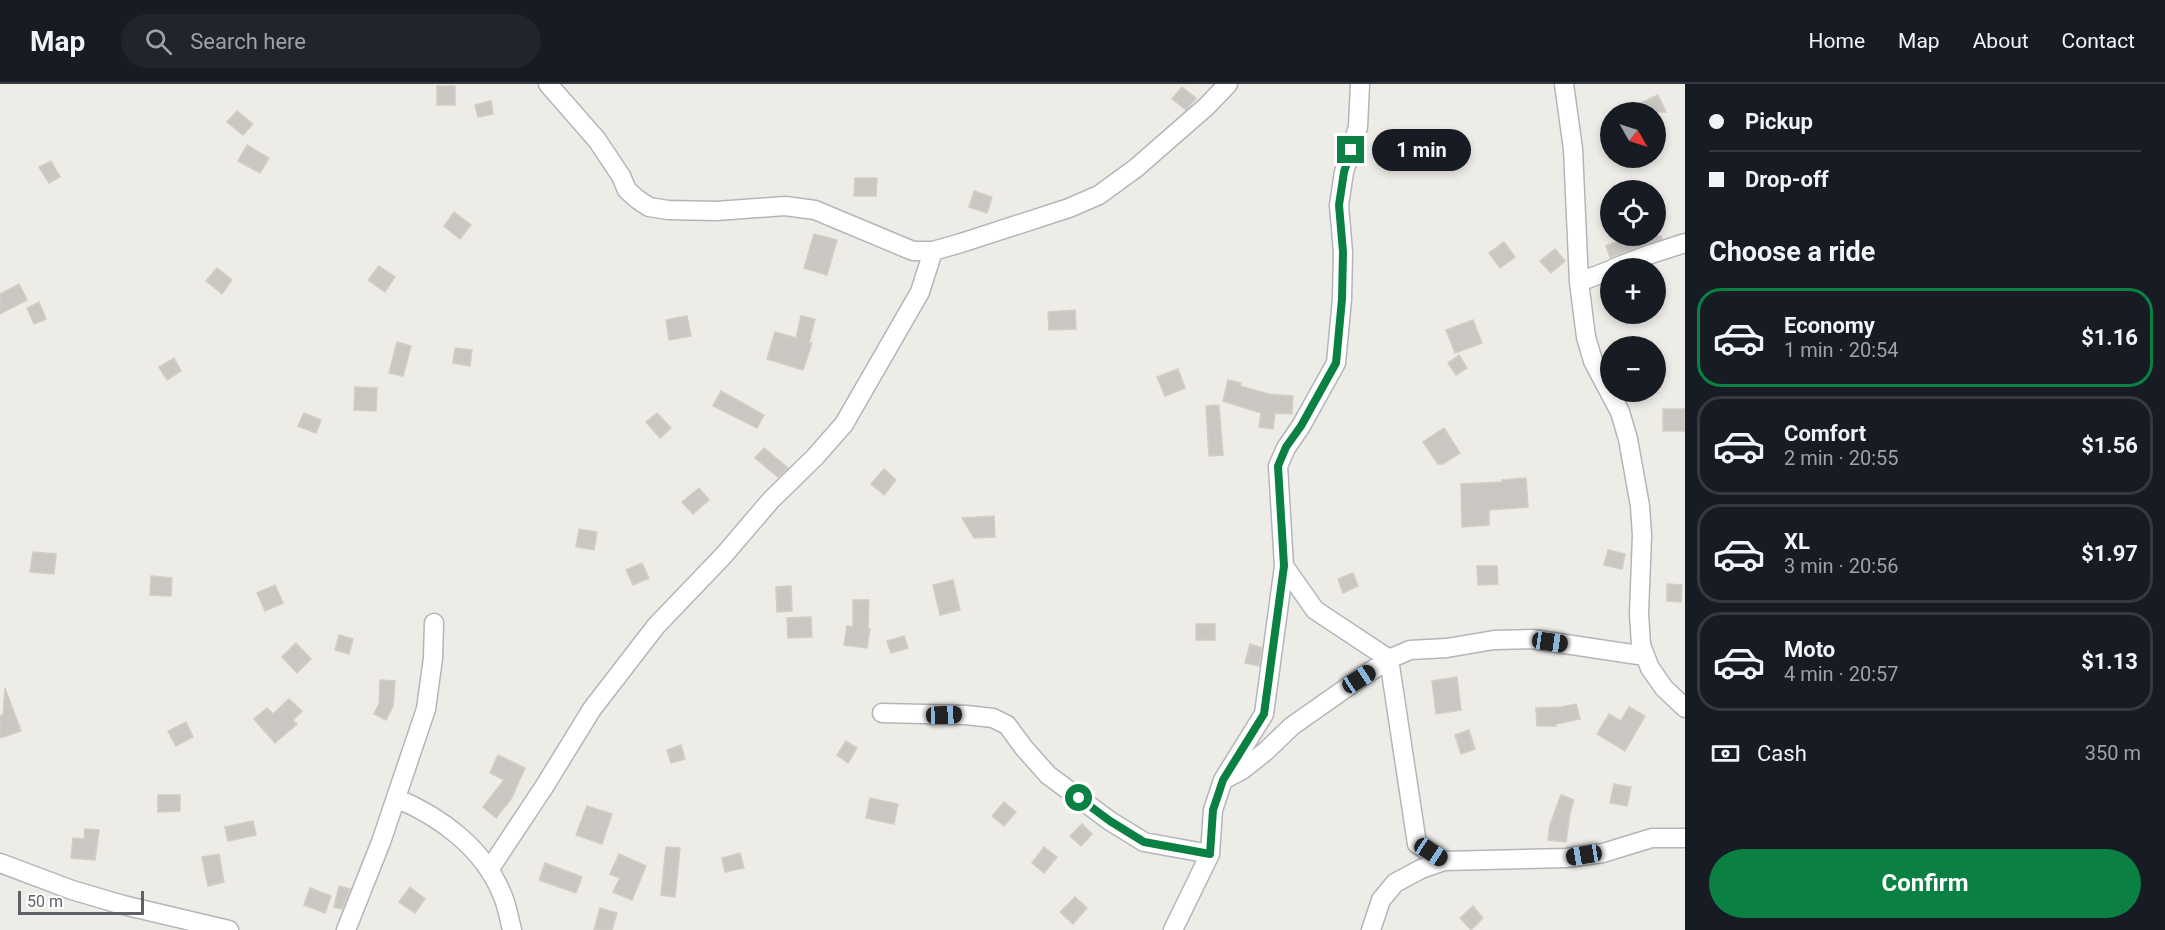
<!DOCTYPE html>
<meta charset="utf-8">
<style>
body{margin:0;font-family:Roboto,sans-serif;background:#20242c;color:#f1f3f6;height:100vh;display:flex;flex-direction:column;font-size:22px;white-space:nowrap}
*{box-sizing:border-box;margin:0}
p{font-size:20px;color:#9ea1a6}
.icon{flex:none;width:33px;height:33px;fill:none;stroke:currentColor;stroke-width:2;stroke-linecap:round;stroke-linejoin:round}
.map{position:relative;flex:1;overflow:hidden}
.sheet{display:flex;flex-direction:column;background:#171b24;width:480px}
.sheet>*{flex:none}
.banner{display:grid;align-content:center;height:132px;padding:0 24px;background:#171b24}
.needle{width:39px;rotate:129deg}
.tools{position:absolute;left:1600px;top:18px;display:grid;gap:12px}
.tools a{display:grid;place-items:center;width:66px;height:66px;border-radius:50%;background:#171b24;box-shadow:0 3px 9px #0003;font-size:30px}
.scale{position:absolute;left:18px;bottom:15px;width:126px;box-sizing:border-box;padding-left:6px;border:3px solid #5e6165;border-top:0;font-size:16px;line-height:21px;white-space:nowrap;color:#5e6165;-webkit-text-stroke:4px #fff;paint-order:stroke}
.end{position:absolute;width:27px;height:27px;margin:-14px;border:8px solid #0b8043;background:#fff;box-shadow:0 0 0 3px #fff}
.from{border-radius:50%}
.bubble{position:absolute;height:42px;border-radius:21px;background:#171b24;box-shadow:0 3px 9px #0003;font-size:20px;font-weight:700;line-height:42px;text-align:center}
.car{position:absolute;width:18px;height:36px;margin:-18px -9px;border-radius:8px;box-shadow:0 0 4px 2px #0007;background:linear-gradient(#222 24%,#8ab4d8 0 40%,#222 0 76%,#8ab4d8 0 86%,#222 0)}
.banner b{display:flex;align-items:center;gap:21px;height:57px;font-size:22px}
.banner b+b{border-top:2px solid #363941}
.banner i{width:15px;height:15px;background:#f1f3f6}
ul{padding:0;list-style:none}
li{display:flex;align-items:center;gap:18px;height:99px;margin:0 12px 9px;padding:0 12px;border:3px solid #363941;border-radius:24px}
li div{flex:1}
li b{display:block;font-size:22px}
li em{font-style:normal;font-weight:700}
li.active{border-color:#0b8043}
li>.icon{width:54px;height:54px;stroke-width:1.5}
h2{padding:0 24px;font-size:27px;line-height:72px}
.pay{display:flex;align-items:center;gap:15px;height:66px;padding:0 24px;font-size:22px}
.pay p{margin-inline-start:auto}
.cta{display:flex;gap:12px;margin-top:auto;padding:12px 24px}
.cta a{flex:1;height:69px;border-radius:36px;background:#0b8043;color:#fff;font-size:24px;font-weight:700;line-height:69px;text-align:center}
header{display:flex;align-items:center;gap:36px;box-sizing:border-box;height:84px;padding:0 30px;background:#171b24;border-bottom:2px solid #363941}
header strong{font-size:28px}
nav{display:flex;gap:33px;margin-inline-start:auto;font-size:21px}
.search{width:420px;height:54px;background:#20242c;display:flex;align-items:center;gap:15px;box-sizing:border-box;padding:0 21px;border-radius:33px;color:#9ea1a6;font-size:22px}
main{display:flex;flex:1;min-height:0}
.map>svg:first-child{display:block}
.building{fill:#cac7c3;stroke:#d2cdc5;stroke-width:1.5}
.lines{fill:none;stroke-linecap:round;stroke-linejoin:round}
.street-casing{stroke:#b3b6b9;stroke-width:21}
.street{stroke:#fff;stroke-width:18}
.route{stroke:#0b8043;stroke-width:8}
</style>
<header>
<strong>Map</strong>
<div class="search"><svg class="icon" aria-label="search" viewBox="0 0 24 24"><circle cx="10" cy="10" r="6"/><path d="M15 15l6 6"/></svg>Search here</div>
<nav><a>Home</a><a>Map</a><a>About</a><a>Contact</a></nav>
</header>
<main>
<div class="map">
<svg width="1685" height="846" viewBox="0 0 1685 846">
<rect width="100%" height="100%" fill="#eeece6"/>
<path class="building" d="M437 2H455V21H437Z
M1182 3 1196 14 1186 26 1172 15Z
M1658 11 1666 28H1621Z
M491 17 493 30 478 33 475 21Z
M237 27 253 40 243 51 227 38Z
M247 61 269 74 260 89 238 77Z
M51 77 60 93 49 99 39 83Z
M855 94H877L876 112H854Z
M974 107 992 113 987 129 969 123Z
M454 128 471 141 460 155 444 142Z
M814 150 837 156 827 191 804 184Z
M1643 152H1661L1662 155 1610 173 1606 162 1626 154 1627 156Z
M1504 158 1515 173 1500 184 1489 169Z
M1555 165 1565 177 1551 189 1540 177Z
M379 182 395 193 385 208 368 196Z
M217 184 232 196 222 210 206 197Z
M19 200 27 216 0 230V210Z
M39 218 46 235 34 240 27 224Z
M1075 226 1076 245 1049 246 1048 228Z
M687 232 691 252 669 256 666 236Z
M801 232 815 235 809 259H812L803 286 767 275 775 248 796 254Z
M1473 236 1482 259 1455 269 1446 246Z
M397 258 411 262 403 292 389 289Z
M455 264 472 266 470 282 453 279Z
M1459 271 1467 284 1456 291 1448 279Z
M174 274 181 287 167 296 159 283Z
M1178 285 1185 304 1165 312 1157 293Z
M1228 296 1241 299 1240 302 1268 310 1293 312 1292 330 1275 329 1273 345 1259 343 1261 329 1223 317Z
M355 303 377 304 376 327 354 326Z
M721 307 764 331 757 344 713 322Z
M1219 321 1223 371 1209 372 1206 322Z
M1663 325H1685V347H1663Z
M304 329 321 336 316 349 298 342Z
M657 329 671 344 660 354 646 338Z
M1444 344 1460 369 1443 380H1438L1423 358Z
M764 364 788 384 778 393 755 374Z
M884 385 896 396 884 411 871 400Z
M1526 394 1528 423 1489 426V441L1462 443 1461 400 1502 398V396Z
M699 404 709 416 693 430 682 418Z
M994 432 995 453 974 454 962 434Z
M579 445 597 448 594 466 576 463Z
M1608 466 1625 470 1622 485 1604 481Z
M33 468 56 470 54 490 30 488Z
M642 479 649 494 633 501 626 486Z
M1477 482H1497L1498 500 1478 501Z
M1353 489 1358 502 1343 509 1338 495Z
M151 492 172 494 171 512 150 511Z
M953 496 960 526 940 531 933 501Z
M1667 500 1682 501 1681 518 1667 517Z
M275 501 283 519 265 527 257 509Z
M791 502 792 527 777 528 776 503Z
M853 516H869L868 545H870L867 564 844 561 847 542 853 543Z
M811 533 812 553 788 554 787 534Z
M1196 540H1215V556H1196Z
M339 551 353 555 349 570 335 566Z
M904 552 908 564 891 569 887 557Z
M296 559 311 575 297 589 282 573Z
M1250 560 1262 564 1259 582 1245 579Z
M1457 593 1461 626 1436 630 1432 597Z
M380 596 395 597 393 622 386 636 374 630 379 620Z
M5 604 21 647 0 654V632L3 631Z
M289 615 302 627 293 636 297 640 275 659 254 635 267 624 273 630Z
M1576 620 1580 635 1556 640V642H1537L1536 624 1561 623Z
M1629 623 1645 632 1625 667 1597 650 1609 630 1621 637Z
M186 638 193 653 176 662 168 647Z
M1469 646 1475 665 1461 670 1455 651Z
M846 657 857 664 848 679 837 671Z
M681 661 685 675 671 679 667 666Z
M498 671 525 684 511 715 496 734 483 723 504 696 490 689Z
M1614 700 1631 703 1627 722 1610 719Z
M158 711H180V727L158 728Z
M1561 711 1574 716 1570 729 1566 758 1548 756 1550 741Z
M870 714 898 720 894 740 866 734Z
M1004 718 1016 728 1004 742 992 732Z
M587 722 612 730 602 760 576 751Z
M253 737 256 751 228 757 225 743Z
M1082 740 1092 750 1081 762 1070 752Z
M85 745 99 746 95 776 71 774 73 754 84 755Z
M666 763 680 764 675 813 661 811Z
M1044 763 1057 773 1044 789 1032 779Z
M740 769 744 784 725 788 722 774Z
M219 770 224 798 208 802 202 773Z
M619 770 646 782 632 816 613 808 620 794 610 790Z
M545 779 582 793 576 809 539 796Z
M339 802 350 805 342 825 334 823Z
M410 803 425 815 415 829 399 818Z
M310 804 331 812 325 829 304 821Z
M1075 813 1087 824 1073 840 1060 828Z
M1473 822 1483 834 1471 846 1460 834Z
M600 824 617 829 612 846H594Z"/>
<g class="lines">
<defs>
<path id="street" d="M548 0 597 56 621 92 627 106 637 115 649 123 668 126 716 127 785 122 815 126 913 167H933L961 159 1069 124 1099 111 1136 84 1207 22 1228 0
M1564 0 1573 65 1579 198 1586 253 1593 277 1620 328 1628 355 1640 422 1642 451 1639 529 1641 561 1650 584 1664 604 1685 624
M1614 184 1651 170 1685 159
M1579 198 1611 186
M1284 482 1315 526 1389 575 1417 760 1444 777
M882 629 966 631 993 634 1007 641 1024 664 1048 691 1110 737 1144 758 1210 770
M1225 695 1242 686 1266 667 1292 642 1359 595 1389 575 1410 566 1447 564 1494 556 1532 555 1645 572
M396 714C441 733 483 764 502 810 507 821 509 834 512 846
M0 779 72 806 123 821 229 846
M489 786 544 703 592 625 656 542 724 471 771 416 815 373 844 340 920 208 933 167
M346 846 381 758 426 625 433 574 434 539
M1173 846 1210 770 1213 726 1223 696 1264 630 1284 482 1278 382 1286 364 1301 342 1336 279 1342 215 1343 168 1339 121 1344 88 1358 43 1360 0
M1371 846 1381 816 1395 799 1421 785 1444 777 1566 774 1603 769 1652 754H1685"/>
</defs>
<use href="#street" class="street-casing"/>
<use href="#street" class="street"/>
</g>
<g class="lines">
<path class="route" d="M1079 714 1110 737 1144 758 1210 770 1213 726 1223 696 1264 630 1284 482 1278 382 1286 363 1301 342 1336 279 1342 215 1343 168 1339 121 1344 88 1351 66"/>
</g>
</svg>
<div class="tools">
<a><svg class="needle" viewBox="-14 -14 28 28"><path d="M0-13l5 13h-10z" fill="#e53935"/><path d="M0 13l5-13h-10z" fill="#9ea1a6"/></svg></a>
<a><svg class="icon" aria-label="locate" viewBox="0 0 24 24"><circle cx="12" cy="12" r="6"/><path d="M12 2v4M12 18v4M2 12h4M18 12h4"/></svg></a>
<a>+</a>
<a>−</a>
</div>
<div class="scale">50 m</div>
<i class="end from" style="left:1079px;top:714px"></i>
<i class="end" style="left:1351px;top:66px"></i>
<div class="bubble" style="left:1372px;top:45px;width:99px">1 min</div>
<i class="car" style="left:1550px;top:558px;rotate:98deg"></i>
<i class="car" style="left:1359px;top:595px;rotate:57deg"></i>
<i class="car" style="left:944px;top:631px;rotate:88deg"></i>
<i class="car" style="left:1431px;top:768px;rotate:123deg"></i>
<i class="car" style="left:1584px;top:771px;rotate:261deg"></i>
</div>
<section class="sheet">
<div class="banner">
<b><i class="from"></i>Pickup</b>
<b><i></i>Drop-off</b>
</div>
<h2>Choose a ride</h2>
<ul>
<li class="active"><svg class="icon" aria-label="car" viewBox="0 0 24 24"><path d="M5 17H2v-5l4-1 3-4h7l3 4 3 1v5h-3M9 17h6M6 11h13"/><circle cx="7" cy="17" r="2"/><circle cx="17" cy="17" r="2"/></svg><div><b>Economy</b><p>1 min · 20:54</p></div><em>$1.16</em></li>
<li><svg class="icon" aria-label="car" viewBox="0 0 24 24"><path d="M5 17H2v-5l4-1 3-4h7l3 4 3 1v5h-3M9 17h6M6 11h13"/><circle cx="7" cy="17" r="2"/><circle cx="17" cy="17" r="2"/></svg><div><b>Comfort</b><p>2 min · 20:55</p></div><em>$1.56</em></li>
<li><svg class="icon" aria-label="car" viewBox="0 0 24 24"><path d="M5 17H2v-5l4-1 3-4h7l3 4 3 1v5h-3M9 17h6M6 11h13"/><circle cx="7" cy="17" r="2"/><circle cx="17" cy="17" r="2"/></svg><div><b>XL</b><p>3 min · 20:56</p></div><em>$1.97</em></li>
<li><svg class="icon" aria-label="car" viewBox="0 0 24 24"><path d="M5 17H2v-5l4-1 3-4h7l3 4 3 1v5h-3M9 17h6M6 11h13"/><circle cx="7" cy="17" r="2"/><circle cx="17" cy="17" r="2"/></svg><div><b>Moto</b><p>4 min · 20:57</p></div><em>$1.13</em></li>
</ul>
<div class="pay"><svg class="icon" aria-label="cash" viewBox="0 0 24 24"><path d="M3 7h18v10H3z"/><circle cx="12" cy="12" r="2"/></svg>Cash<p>350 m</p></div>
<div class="cta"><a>Confirm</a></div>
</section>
</main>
